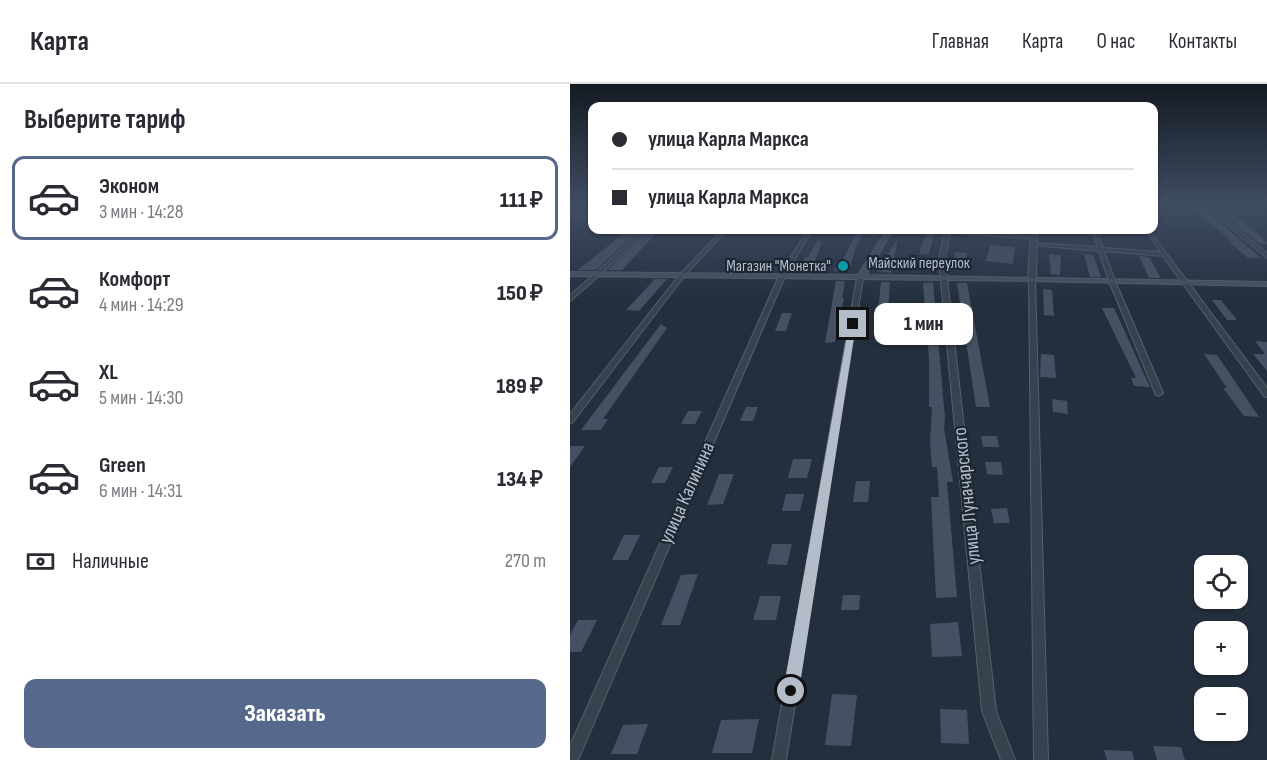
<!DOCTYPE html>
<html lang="ru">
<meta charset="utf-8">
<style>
body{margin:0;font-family:"Sofia Sans Condensed",sans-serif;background:#f2f2f3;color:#2b2b33;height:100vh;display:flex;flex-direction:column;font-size:22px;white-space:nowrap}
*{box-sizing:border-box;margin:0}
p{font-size:20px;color:#7c7c81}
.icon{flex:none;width:33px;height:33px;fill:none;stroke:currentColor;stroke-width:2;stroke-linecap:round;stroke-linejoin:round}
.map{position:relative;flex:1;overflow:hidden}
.panel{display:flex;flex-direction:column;background:#fff;width:570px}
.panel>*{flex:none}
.top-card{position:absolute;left:18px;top:18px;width:570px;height:132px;border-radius:12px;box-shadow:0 2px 4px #0004;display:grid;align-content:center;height:132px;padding:0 24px;background:#fff}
.controls{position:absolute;left:624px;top:471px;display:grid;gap:12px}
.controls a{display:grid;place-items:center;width:54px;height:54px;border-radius:12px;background:#fff;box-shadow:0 2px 4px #0004;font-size:30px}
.end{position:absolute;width:27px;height:27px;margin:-14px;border:8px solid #b4bcc9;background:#111;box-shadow:0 0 0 3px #111}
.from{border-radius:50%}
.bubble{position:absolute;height:42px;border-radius:12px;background:#fff;box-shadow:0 2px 4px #0004;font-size:20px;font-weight:800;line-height:42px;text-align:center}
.top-card b{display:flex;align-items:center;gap:21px;height:57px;font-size:22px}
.top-card b+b{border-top:2px solid #e1e1e2}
.top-card i{width:15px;height:15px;background:#2b2b33}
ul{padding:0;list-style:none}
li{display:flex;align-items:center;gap:18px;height:84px;margin:0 12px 9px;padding:0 12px;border:3px solid transparent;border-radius:12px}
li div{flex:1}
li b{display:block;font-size:22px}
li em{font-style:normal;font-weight:800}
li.on{border-color:#56698c}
li>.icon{width:54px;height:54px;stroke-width:1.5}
h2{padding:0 24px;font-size:27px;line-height:72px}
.pay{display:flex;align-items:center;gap:15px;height:66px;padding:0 24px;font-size:22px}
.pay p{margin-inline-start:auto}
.primary-button{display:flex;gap:12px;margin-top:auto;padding:12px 24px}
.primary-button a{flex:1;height:69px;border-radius:12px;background:#56698c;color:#fff;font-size:24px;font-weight:800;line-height:69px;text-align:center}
header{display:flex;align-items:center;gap:36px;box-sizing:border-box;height:84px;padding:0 30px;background:#fff;border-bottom:2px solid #e1e1e2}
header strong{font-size:28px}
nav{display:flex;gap:33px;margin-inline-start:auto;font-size:21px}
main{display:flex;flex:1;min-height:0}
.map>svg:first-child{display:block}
.building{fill:#455162}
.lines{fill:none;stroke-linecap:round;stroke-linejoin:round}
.service-casing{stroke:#565f6c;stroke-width:3}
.minor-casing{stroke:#565f6c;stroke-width:2}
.tertiary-casing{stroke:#565f6c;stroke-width:2}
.secondary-casing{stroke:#565f6c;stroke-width:2}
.service{stroke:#38414e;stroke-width:2}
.minor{fill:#38414e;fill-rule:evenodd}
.tertiary{fill:#38414e;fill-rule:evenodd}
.secondary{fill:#465061;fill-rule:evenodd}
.route{fill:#b4bcc9}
.culture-dot{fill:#0f9aa8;stroke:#1d2633;stroke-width:2}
.labels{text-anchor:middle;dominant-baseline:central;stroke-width:4.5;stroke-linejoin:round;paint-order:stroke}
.far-street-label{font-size:16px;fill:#b4bcc9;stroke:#1d2633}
.far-poi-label{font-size:16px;fill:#b4bcc9;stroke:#1d2633;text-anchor:end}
.street-label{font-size:20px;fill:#b4bcc9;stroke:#1d2633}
</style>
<header>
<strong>Карта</strong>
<nav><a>Главная</a><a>Карта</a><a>О нас</a><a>Контакты</a></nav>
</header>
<main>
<section class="panel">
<h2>Выберите тариф</h2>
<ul>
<li class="on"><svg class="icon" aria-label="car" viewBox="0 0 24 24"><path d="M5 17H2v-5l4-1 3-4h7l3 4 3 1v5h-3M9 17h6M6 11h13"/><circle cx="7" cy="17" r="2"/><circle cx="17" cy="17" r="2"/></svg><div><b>Эконом</b><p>3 мин · 14:28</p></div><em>111 ₽</em></li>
<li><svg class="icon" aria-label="car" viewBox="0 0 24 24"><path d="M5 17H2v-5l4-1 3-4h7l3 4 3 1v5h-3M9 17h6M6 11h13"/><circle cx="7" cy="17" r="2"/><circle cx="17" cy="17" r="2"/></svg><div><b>Комфорт</b><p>4 мин · 14:29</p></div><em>150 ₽</em></li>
<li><svg class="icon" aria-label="car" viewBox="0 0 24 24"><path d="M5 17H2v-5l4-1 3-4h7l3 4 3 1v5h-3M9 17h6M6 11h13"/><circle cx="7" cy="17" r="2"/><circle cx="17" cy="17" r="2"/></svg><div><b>XL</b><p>5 мин · 14:30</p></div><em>189 ₽</em></li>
<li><svg class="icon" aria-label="car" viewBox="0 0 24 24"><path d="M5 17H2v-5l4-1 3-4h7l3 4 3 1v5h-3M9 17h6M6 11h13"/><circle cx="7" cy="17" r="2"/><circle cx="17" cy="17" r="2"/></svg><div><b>Green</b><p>6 мин · 14:31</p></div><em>134 ₽</em></li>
</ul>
<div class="pay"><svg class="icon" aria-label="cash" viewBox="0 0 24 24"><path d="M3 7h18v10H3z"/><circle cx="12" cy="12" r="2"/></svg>Наличные<p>270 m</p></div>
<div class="primary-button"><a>Заказать</a></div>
</section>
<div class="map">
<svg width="697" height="676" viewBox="0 0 697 676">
<rect width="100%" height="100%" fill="#242f3e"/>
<path class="building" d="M620 123H632L691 174H678L658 157H662Z
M644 123H656L697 158V160H690Z
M58 146H69L26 186H8Z
M78 146H89L52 186H38Z
M288 146H295L286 163 279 187H264L267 177H272Z
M357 146H362V151H364L359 170H349Z
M328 154 321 189 307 187Z
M248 156 252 158 241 188H229L235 173H238Z
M420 161 445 163 443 180 416 177Z
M386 168 397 169 393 184 380 183Z
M479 170 491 171 490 191 481 190Z
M514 170 523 171 531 193H520Z
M569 172 579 173 591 194H579Z
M85 195H97L69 227 56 226Z
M266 197H275L272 214H274L265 258 255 259Z
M311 198H320L316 258H305Z
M363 198 375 334 374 344 383 398H377L387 513 366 514 361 413H369L367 383H362L360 359 362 323H359V274L353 199Z
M387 199H397L420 323H406Z
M473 205 482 206 484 232 474 231Z
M642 216H651L667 236H657Z
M532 224H544L580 303 564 302 561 294H566Z
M212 229H222L216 247H205Z
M91 240 97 244 33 335H38L31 346H11Z
M685 257 697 258V287L683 270H695Z
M471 270 484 271 486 294 470 293Z
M634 270 647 271 689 333 674 332 653 304H657Z
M482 315 497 317 498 330 483 328Z
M176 323H188L183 337H170Z
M118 327H132L125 340H111Z
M411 352H427L429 363H413Z
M0 362H15L0 383Z
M223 375H242L237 394H218Z
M415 378H431L433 391 417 390Z
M89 383H103L95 399H81Z
M149 390H164L153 420 137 421Z
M286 397H300L298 418H283Z
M216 410H234L230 427H212Z
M437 424 440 439H424L421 425Z
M54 451H70L58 476H42Z
M202 460H222L217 481 197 480Z
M128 490 110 541H91L111 491Z
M273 511H290L289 526H271Z
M190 512H211L206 536H183Z
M8 536H27L11 568H0V551Z
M388 538 392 572 362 573 360 540Z
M262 610 287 611 281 662 255 661Z
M370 625 397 626 399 660 371 659Z
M189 635 182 669H142L151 636Z
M78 640 67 670H41L53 641Z
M583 662 611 663 615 676H587Z
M534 666 562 667 564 676H537Z"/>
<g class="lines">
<defs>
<path id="service" d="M298 146 303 151"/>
<path id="minor" d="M633 121H638L697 169V174Z
M2 130H22V132H2Z
M72 146H76L30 191H26V189Z
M153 146H157L115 191 3 338 0 339V330L111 189Z
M238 146H242L215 192 8 676H0V662L209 192Z
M375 146H387L463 153 465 154 463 155 380 148 375 176 426 627 445 676H431L412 627 369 176Z
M522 146H526L533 164 591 168 575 146H579L697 304V313L694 312 593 172 534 167 545 197 593 309 589 312 586 311 539 197 529 167 463 161 461 160 463 159 528 163Z
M290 192 293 194 216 676H202L287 194Z
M462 193 465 195 478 676H464L459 195Z"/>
<path id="tertiary" d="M461 146H467L466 195 462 197 458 195Z
M26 189 31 190 0 217V211Z"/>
<path id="secondary" d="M317 146H323L296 191 697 198V202L462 197 0 192V188L288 191Z"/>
</defs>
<use href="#service" class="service-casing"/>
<use href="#minor" class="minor-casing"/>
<use href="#tertiary" class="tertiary-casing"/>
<use href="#secondary" class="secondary-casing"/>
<use href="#service" class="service"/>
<use href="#minor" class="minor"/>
<use href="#tertiary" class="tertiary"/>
<use href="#secondary" class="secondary"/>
</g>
<linearGradient id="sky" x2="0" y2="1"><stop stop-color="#141a22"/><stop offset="0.56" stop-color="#3f4d63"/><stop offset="1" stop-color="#3f4d63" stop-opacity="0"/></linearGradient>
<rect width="697" height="216" fill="url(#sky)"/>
<path class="route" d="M283 237 286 240 229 607 227 613 221 615 215 613 213 607 279 240Z"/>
<circle class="culture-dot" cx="273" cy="182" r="6"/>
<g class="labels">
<g class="far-street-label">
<text x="349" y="179">Майский переулок</text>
</g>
<g class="far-poi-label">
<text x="261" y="182">Магазин "Монетка"</text>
</g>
<g class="street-label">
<text transform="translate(117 409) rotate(-66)">улица Калинина</text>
<text transform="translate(397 412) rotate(-96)">улица Луначарского</text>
</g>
</g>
</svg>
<div class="controls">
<a><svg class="icon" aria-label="locate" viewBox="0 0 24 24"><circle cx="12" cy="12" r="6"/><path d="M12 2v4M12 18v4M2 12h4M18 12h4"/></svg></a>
<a>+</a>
<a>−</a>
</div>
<i class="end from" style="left:221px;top:607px"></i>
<i class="end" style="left:283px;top:240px"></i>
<div class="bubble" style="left:304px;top:219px;width:99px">1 мин</div>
<div class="top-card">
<b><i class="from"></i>улица Карла Маркса</b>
<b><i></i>улица Карла Маркса</b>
</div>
</div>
</main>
